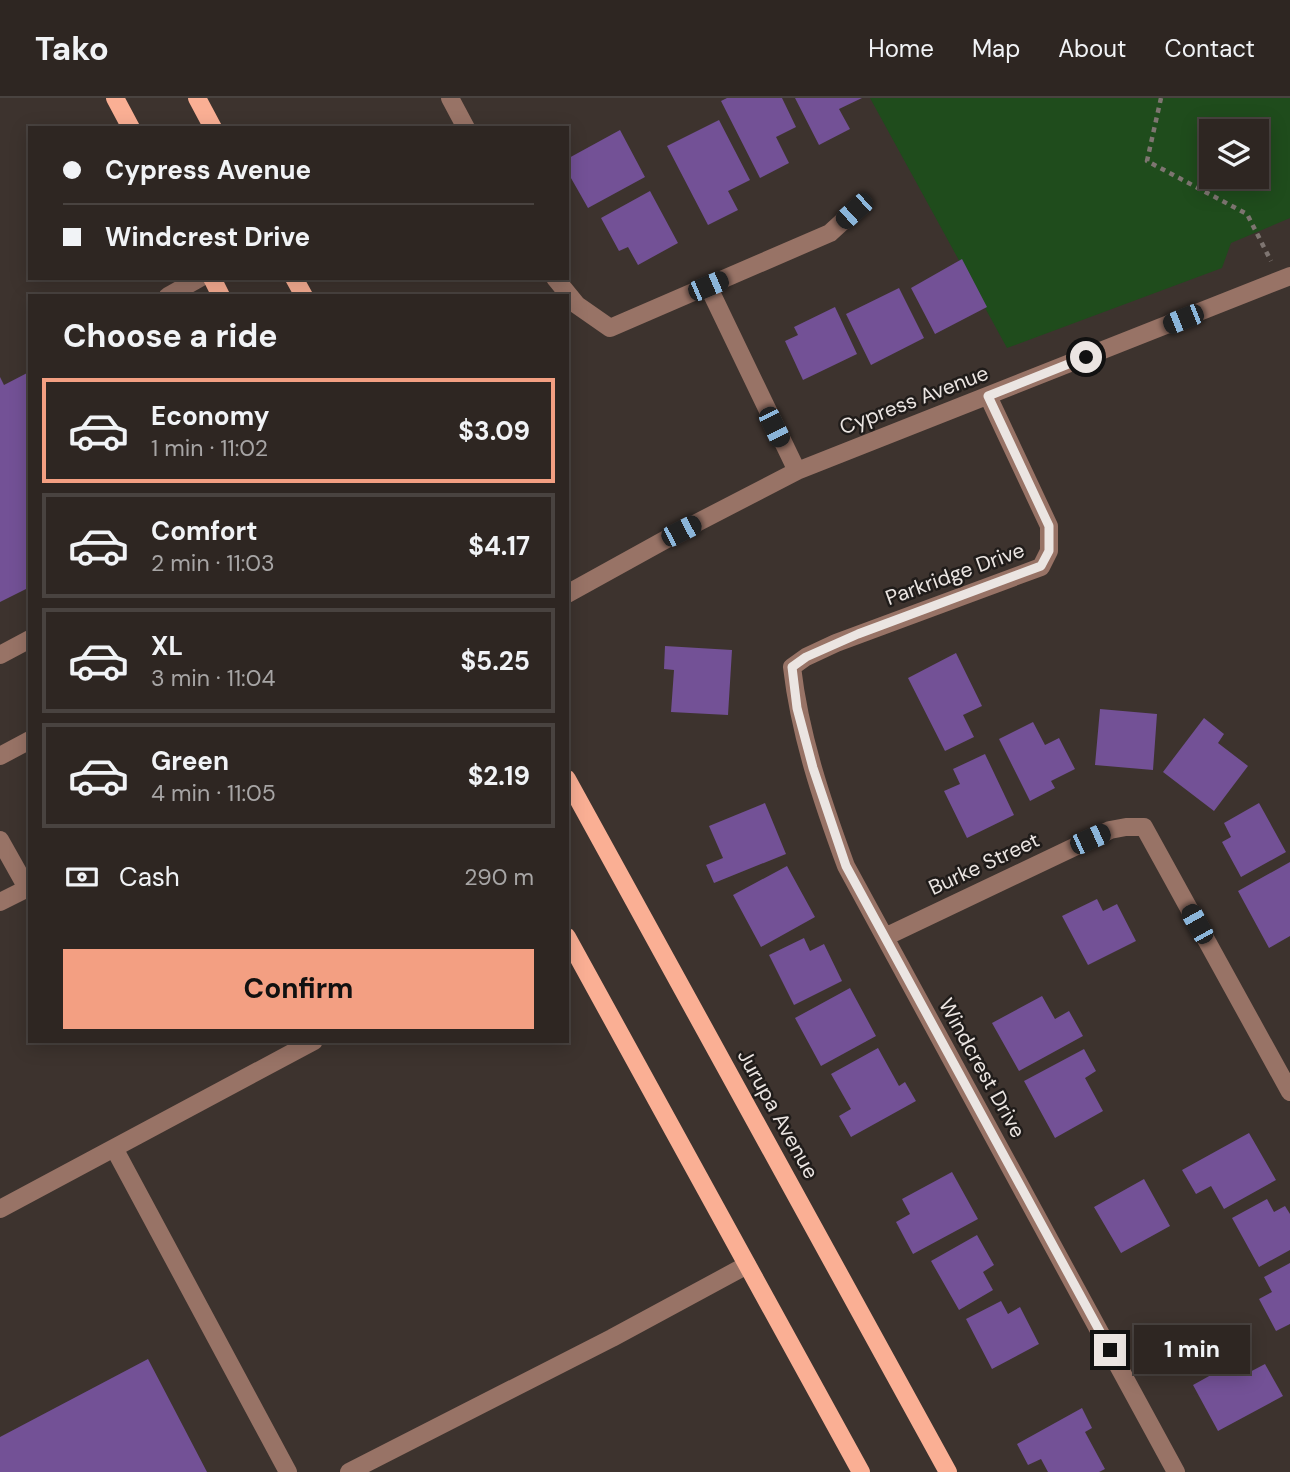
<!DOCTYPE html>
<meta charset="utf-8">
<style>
body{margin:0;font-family:"DM Sans",sans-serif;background:#362e2a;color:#f1f3f6;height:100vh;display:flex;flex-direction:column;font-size:26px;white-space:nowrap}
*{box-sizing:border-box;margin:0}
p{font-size:23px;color:#a7a5a5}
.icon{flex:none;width:38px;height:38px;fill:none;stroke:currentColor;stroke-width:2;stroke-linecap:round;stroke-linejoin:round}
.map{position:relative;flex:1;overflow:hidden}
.details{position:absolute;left:28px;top:196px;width:541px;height:749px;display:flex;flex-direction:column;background:#2e2622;border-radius:0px;box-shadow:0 4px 18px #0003,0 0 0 2px #494340}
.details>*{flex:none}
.guide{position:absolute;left:28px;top:28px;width:541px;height:154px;border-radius:0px;box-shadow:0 4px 18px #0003,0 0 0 2px #494340;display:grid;align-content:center;height:154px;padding:0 35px;background:#2e2622}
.controls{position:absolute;left:1199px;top:21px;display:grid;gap:14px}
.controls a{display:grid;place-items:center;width:70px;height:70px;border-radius:0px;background:#2e2622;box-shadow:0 4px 18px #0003,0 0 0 2px #494340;font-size:35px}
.end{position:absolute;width:32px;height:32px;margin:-16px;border:9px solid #ebe5e2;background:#111;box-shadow:0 0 0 4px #111}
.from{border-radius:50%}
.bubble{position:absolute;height:49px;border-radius:0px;background:#2e2622;box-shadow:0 4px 18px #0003,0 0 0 2px #494340;font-size:23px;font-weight:700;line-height:49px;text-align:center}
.car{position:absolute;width:21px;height:42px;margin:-21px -10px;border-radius:9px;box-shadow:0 0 5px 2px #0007;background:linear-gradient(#222 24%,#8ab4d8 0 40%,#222 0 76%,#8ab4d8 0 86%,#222 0)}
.guide b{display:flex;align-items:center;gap:24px;height:66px;font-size:26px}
.guide b+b{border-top:2px solid #494340}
.guide i{width:18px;height:18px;background:#f1f3f6}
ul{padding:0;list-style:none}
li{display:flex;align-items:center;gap:21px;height:105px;margin:0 14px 10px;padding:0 21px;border:4px solid #494340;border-radius:0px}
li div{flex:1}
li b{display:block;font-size:26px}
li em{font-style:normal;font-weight:700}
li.selected{border-color:#f39f82}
li>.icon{width:63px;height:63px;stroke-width:1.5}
h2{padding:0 35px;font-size:32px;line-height:84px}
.pay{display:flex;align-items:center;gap:18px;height:77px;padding:0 35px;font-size:26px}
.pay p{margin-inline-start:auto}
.action{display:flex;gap:14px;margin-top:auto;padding:14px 35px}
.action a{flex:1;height:80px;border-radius:0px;background:#f39f82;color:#111;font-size:28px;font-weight:700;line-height:80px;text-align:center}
header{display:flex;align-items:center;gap:42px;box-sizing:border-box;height:98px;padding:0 35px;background:#2e2622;border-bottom:2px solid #494340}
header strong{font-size:33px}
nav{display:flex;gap:38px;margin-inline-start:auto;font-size:24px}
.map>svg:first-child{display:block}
.green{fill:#1f4c1c;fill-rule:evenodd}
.building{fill:#735196}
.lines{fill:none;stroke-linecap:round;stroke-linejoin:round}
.path{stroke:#7e7571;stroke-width:4.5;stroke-dasharray:5 5;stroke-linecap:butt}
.minor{stroke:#987366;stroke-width:18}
.major{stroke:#faaf94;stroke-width:18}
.route{stroke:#ebe5e2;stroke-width:9}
.labels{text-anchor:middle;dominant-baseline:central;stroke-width:5;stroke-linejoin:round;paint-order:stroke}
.street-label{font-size:21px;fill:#ebe5e2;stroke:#201c1a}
</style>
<header>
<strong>Tako</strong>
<nav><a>Home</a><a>Map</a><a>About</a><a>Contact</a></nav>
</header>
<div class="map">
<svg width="1290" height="1374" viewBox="0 0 1290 1374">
<rect width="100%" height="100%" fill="#3d332e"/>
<path class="green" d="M870 0H1290V120L1231 145 1222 170 1007 250ZM1211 33H1256V79H1211Z"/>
<path class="building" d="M727 0H782L796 29 776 39 789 65 760 80 721 3Z
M795 0H862L839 11 850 31 819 47Z
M719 22 750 82 728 93 738 112 708 127 667 48Z
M620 32 645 79 588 110 567 73V61Z
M650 93 678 145 638 167 628 149 619 153 601 120Z
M962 161 987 209 935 236 911 190Z
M899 190 924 240 871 267 846 216Z
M835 209 857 256 803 282 785 243 798 237 794 229Z
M29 274 30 489 0 504V279L4 287Z
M665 548 732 552 728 617 671 614 674 572 664 571Z
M956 555 982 608 963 617 974 639 945 653 908 580Z
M1100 611 1157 616 1153 672 1095 667Z
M1204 620 1224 636 1218 645 1248 668 1214 713 1163 674Z
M1033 624 1045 647 1059 640 1075 671 1051 683 1055 690 1030 703 999 641Z
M985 656 1014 717 967 740 944 693 960 686 953 671Z
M765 705 786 756 714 785 706 767 723 760 709 728Z
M1259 705 1286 754 1241 779 1222 744 1231 739 1224 725Z
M1290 764V838L1269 850 1238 793Z
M787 768 815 819 761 849 733 797Z
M1097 801 1103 813 1117 806 1136 843 1088 867 1062 818Z
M804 840 810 853 824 846 842 883 794 907 769 857Z
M850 890 876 938 821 968 795 920Z
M1042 898 1055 921 1069 913 1083 938 1019 973 992 925Z
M878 950 899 988 905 984 916 1003 851 1039 839 1018 851 1011 831 976Z
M1084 951 1096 973 1085 980 1103 1013 1055 1040 1024 983Z
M1249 1035 1276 1082 1224 1111 1211 1088 1196 1096 1182 1072Z
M952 1074 978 1121 913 1156 896 1124 910 1116 902 1101Z
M1144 1081 1170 1128 1121 1155 1094 1109Z
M1267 1101 1274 1114 1285 1108 1290 1116V1152L1259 1169 1232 1120Z
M977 1137 994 1167 983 1174 993 1192 959 1212 931 1163Z
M1290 1165V1226L1276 1233 1259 1201 1272 1194 1264 1179Z
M1001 1203 1008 1216 1020 1209 1039 1246 992 1271 966 1221Z
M148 1261 207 1374H0V1339Z
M1238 1262 1246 1276 1265 1266 1283 1298 1218 1333 1193 1287Z
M1082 1310 1092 1330 1085 1334 1105 1371 1099 1374H1048L1041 1361 1028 1367 1017 1346Z"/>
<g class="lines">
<path class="path" d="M1161 0 1147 63 1247 116 1271 163"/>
<path class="minor" d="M450 0 466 30
M555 180 577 207 610 230 830 135 854 113
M708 188 797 373
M168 198 200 180
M988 298 1049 428V453L1041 469 836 545 806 559 792 569C800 638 822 703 846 768L1176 1374
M567 496 681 433 797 373 1290 178
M0 557 30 541
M0 658 30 642
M0 742 27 790
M0 804 30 789
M885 839 1110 732 1126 729H1144L1290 994
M114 1050 288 1374
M0 1111 314 943
M349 1374 612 1240 747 1167"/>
<path class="major" d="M115 0 131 30
M197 0 213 30
M212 180 221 198
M294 180 304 198
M567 681 948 1374
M567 839 861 1374"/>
</g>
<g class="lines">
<path class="route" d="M1086 259 988 298 1049 428V453L1041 468 858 536 806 559 792 569 797 610 813 670 846 768 1110 1252"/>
</g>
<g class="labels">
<g class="street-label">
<text transform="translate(914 302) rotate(-21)">Cypress Avenue</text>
<text transform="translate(955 476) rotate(-20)">Parkridge Drive</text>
<text transform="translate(984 766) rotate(-25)">Burke Street</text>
<text transform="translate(982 970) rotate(61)">Windcrest Drive</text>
<text transform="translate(778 1016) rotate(61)">Jurupa Avenue</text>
</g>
</g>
</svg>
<div class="controls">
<a><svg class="icon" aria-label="layers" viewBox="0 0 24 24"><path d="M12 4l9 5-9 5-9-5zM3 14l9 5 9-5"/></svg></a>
</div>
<i class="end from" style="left:1086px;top:259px"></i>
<i class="end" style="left:1110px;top:1252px"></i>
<div class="bubble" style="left:1134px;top:1227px;width:116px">1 min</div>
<i class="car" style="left:854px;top:113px;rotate:228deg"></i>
<i class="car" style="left:708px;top:188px;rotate:67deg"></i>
<i class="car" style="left:1183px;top:221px;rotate:248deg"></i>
<i class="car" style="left:774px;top:329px;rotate:154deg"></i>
<i class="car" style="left:681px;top:433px;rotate:63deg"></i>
<i class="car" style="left:1090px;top:741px;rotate:66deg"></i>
<i class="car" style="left:1197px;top:826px;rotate:331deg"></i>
<div class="guide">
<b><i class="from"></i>Cypress Avenue</b>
<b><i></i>Windcrest Drive</b>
</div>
<section class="details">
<h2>Choose a ride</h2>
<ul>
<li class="selected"><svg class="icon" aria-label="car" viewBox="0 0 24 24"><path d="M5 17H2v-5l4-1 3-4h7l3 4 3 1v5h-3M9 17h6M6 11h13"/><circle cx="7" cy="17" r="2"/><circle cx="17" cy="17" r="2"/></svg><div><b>Economy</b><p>1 min · 11:02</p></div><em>$3.09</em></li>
<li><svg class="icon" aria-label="car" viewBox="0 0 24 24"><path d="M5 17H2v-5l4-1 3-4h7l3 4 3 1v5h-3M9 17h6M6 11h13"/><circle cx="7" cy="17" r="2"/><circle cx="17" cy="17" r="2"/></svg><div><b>Comfort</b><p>2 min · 11:03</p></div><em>$4.17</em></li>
<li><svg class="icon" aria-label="car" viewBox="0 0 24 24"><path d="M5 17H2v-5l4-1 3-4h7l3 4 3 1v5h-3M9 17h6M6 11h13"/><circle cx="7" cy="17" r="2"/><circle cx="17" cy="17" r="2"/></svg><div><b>XL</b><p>3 min · 11:04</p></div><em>$5.25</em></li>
<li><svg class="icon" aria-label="car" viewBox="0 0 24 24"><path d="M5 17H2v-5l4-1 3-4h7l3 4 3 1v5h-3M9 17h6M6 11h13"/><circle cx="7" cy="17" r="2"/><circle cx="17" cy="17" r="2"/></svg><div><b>Green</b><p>4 min · 11:05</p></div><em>$2.19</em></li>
</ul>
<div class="pay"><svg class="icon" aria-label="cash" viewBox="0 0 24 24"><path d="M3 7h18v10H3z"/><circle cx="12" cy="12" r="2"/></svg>Cash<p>290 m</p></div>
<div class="action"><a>Confirm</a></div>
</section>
</div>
